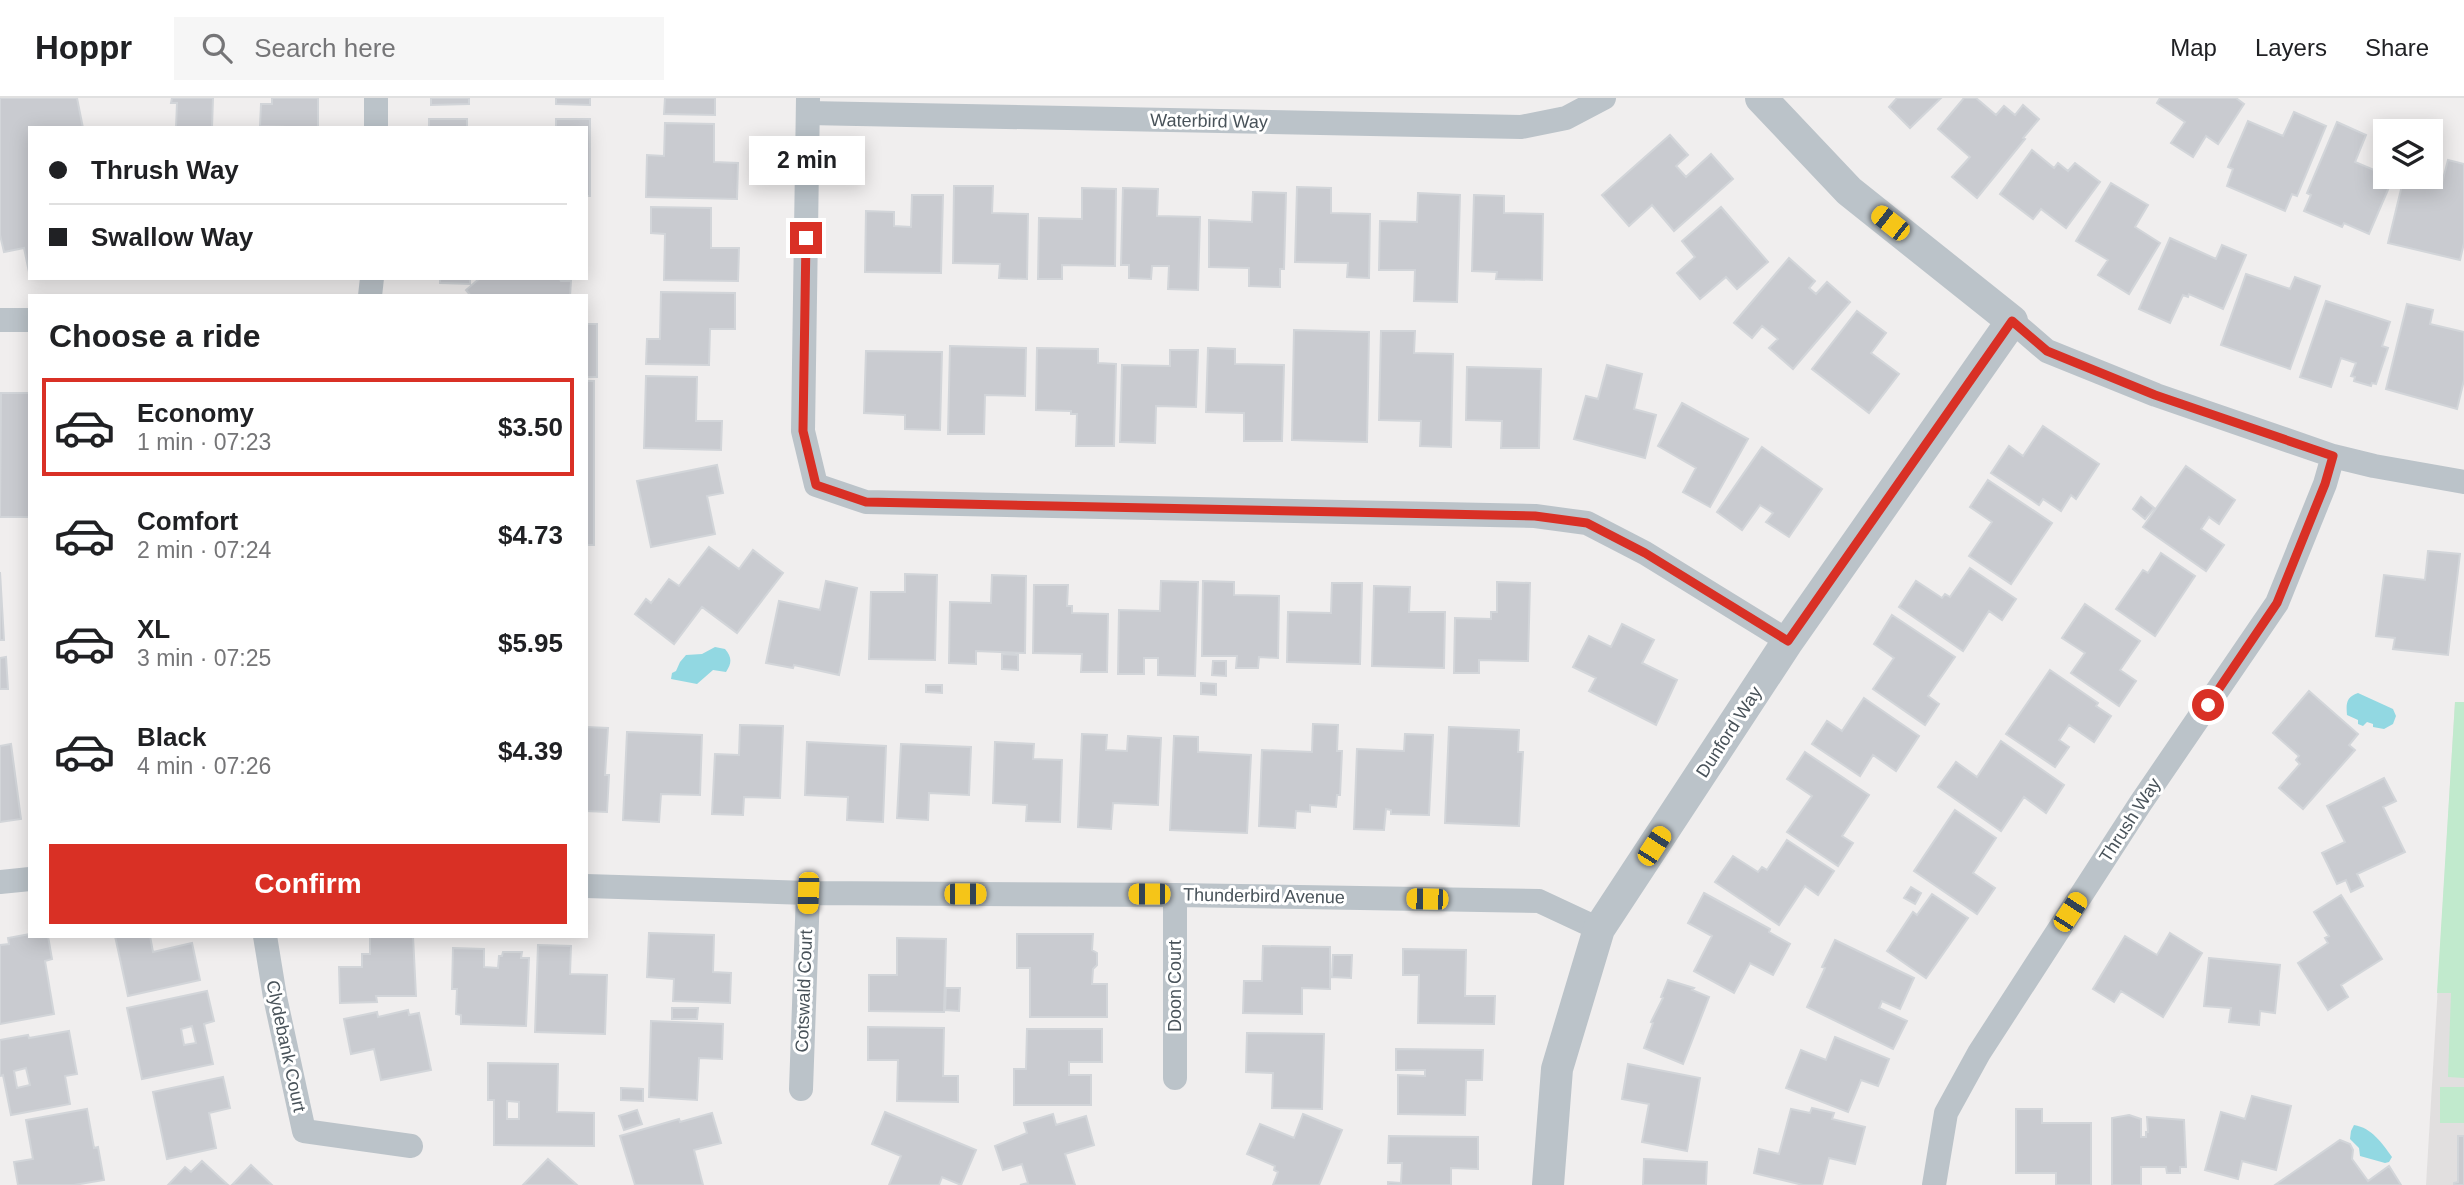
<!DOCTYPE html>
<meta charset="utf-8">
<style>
body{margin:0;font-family:Arial,sans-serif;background:#f6f6f6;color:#202124;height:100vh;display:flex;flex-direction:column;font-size:26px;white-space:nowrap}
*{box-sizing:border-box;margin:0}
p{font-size:23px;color:#757577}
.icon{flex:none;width:38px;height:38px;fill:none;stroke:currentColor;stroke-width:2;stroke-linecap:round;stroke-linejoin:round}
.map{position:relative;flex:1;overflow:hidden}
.sheet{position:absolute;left:28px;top:196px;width:560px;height:644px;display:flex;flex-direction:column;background:#fff;border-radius:0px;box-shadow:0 4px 18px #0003}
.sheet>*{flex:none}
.guide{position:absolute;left:28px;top:28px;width:560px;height:154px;border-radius:0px;box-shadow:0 4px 18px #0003;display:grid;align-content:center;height:154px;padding:0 21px;background:#fff}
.fabs{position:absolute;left:2373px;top:21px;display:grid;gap:14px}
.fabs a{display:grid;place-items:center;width:70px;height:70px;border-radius:0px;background:#fff;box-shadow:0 4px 18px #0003;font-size:35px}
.end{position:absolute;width:32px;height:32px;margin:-16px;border:9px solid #d93025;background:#fff;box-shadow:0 0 0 4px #fff}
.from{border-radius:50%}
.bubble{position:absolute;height:49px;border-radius:0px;background:#fff;box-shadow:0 4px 18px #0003;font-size:23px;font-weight:600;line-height:49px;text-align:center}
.car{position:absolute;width:21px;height:42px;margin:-21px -10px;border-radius:9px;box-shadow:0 0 5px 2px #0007;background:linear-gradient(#f5c518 24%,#345 0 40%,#f5c518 0 76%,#345 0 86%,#f5c518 0)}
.guide b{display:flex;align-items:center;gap:24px;height:66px;font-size:26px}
.guide b+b{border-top:2px solid #e0e0e0}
.guide i{width:18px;height:18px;background:#202124}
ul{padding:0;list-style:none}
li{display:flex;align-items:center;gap:21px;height:98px;margin:0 14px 10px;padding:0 7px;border:4px solid transparent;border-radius:0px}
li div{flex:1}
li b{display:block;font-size:26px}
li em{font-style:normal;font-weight:600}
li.on{border-color:#d93025}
li>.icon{width:63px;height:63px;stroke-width:1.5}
h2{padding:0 21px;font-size:32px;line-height:84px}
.primary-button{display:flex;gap:14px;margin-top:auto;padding:14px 21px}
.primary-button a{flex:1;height:80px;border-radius:0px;background:#d93025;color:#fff;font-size:28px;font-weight:600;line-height:80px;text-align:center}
header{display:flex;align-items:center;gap:42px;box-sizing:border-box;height:98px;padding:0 35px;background:#fff;border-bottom:2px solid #e0e0e0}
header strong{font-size:33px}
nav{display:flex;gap:38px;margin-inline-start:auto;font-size:24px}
.search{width:490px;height:63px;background:#f6f6f6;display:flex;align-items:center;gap:18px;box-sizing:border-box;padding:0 24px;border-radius:0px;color:#757577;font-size:26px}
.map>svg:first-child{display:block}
.education{fill:#e1dfdf}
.green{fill:#c1eacd}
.water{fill:#92d8e2}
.building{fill:#c9cbd0;stroke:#d2d5d9;stroke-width:2;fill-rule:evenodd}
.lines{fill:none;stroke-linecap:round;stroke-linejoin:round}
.minor{stroke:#bbc3c9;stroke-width:24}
.tertiary{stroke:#bbc3c9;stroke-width:32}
.route{stroke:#d93025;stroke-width:9}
.labels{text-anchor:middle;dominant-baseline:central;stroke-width:6;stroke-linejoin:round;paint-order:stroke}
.street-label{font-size:18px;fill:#485259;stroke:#fff}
</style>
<header>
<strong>Hoppr</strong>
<div class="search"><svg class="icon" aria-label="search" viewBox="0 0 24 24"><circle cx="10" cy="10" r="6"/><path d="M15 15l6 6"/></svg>Search here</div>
<nav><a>Map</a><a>Layers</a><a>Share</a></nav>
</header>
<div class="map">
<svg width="2464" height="1087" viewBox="0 0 2464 1087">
<rect width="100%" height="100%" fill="#f0eeee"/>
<path class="education" d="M2455 604H2464V1087H2426Z"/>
<path class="green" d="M2455 604H2464V980L2448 979 2451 895H2437Z
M2440 989H2464V1025H2440Z"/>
<path class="water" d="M715 549 725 551C732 559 732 565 726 574L713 572 697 586 671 581 672 575 676 573 680 564 686 557 702 556Z
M2358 595 2393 611 2396 618 2393 626 2384 631 2373 629V626L2367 624 2363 628 2358 626V622L2347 617C2346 606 2346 599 2358 595Z
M2354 1027C2372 1030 2382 1045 2392 1059L2389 1064 2385 1065 2360 1058 2359 1050 2350 1041 2351 1033Z"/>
<path class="building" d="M0 0H77L83 30H30L29 174 24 150 4 154 0 137Z
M172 0H213L212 30H176L177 5H171Z
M272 0H318V30L260 28 261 6H272Z
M431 0H469V6L431 7Z
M556 0H590V7L556 6Z
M665 0H715V17L664 16Z
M1897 0H1941L1910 30 1889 9Z
M1964 0H1976L1996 17 2004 8 2015 17 2023 7 2039 21 2023 40 2025 41 1977 100 1952 79 1970 59 1938 31Z
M2160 0H2236L2244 6 2218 46 2206 38 2193 59 2171 45 2185 24 2157 5Z
M2294 14 2326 28 2297 98 2292 96 2285 113 2227 88 2233 71 2228 69 2248 23 2283 38Z
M429 21H467V30H429Z
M556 21H590V98H586V30H556Z
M2337 24 2366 37 2355 64 2393 80 2369 136 2344 125 2342 129 2304 113 2311 97 2307 95Z
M665 25 714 26V64L738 65 737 101 646 99 647 57 664 58Z
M1670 37 1688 57 1676 68 1686 79 1711 56 1733 81 1674 133 1652 107 1629 128 1602 97Z
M2032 52 2054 70 2058 65 2068 73 2075 65 2100 84 2066 130 2041 111 2033 121 2000 96Z
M2448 62 2464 66V145L2460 162 2388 145 2404 79H2414L2442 85Z
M2111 85 2148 107 2135 129 2160 145 2129 196 2098 177 2108 162 2076 143Z
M954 88H993L992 115 1028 116 1027 181 999 180 1000 166 953 165Z
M1297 89 1331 90V115L1370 116 1369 180 1347 179 1348 165 1295 164Z
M1082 90 1116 91 1115 168 1062 167V181H1038L1039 120 1082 121Z
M1123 90 1158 91 1157 118 1200 119 1198 192 1168 191 1169 168H1152L1151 181 1129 180V167H1121Z
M1253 94 1286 95 1284 171H1280V189L1249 188V170L1209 169V122L1252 124Z
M1418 95 1460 97 1457 204 1414 203 1415 172H1379L1380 123 1417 124Z
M912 97H943L941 175 865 174 866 113 894 114V128L911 129Z
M1474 97 1504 98V115L1543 116 1542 182 1496 181 1497 174 1472 173Z
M651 109 711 110V150H739L738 183 664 182 665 136 651 135Z
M1721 109 1768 164 1737 191 1726 179 1700 201 1677 175 1695 159 1682 143Z
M2170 140 2216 161 2222 147 2246 157 2223 211 2189 196 2188 199 2183 197 2170 225 2139 211Z
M1789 160 1815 183 1809 190 1816 196 1827 184 1850 204 1793 271 1769 250 1778 241 1762 228 1752 240 1734 225Z
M2246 176 2290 191 2295 179 2320 188 2290 271 2221 247Z
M440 180H470V186L440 185Z
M480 180H559L561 183H571L570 198H471L466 192Z
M661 194 735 195V231H710L709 267 646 266 647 241H660Z
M2326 203 2390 224 2382 248 2388 250 2376 286 2372 285 2371 288 2354 283 2355 279 2351 278 2356 265 2341 260 2331 289 2300 279Z
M2407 206 2433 212 2430 226 2464 234V282L2457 311 2386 291Z
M1857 213 1886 235 1871 255 1899 276 1869 315 1812 271Z
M586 226H597V279H586Z
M1294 232 1369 234 1367 344 1292 342Z
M1381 233H1415L1414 255 1453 256 1451 349 1420 348 1421 323 1379 322Z
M950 248 1026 250 1025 298 985 297 984 336H948Z
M1037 250 1098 251V265L1116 266 1114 348H1076L1077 316H1071V313L1036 312Z
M1208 250 1235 251V266L1284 267 1282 343H1244V315L1206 314Z
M1170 252H1198L1196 309 1156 308 1155 345 1120 344 1122 267 1170 268Z
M866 253 942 254 940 332 905 331V317L864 315Z
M1607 267 1642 276 1634 311 1656 317 1645 360 1574 341 1586 298 1598 301Z
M1467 269 1541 271 1539 350H1501L1502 323 1466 322Z
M646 278 697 279 696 323H722L721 352 644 350Z
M586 283H594V447H586Z
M1 295H30V419H0Z
M1682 305 1748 341 1710 409 1683 394 1696 370 1658 348Z
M2043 328 2099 366 2076 401 2071 397 2061 413 2043 401 2039 407 1991 375 2009 348 2023 358Z
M1762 349 1822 391 1789 439 1766 424 1773 415 1760 407 1742 432 1717 414Z
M717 367 723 395 707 398 715 436 651 449 637 383Z
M2186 368 2235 402 2219 426 2209 419 2201 431 2224 447 2206 473 2143 429Z
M1988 382 2052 425 2011 486 1969 458 1992 424 1970 409Z
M2141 399 2154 410 2145 421 2133 411Z
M709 449 739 471 753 452 783 475 737 535 702 509 674 546 635 516 646 501 651 505 669 481 679 488Z
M2428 453 2460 456 2448 557 2393 551 2395 540 2376 538 2384 477 2425 482Z
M2161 455 2195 478 2155 538 2116 511 2143 472 2148 475Z
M1970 470 2016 501 2002 522 1989 513 1963 553 1899 509 1916 483 1942 500 1945 496 1950 499Z
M0 474 4 542H0Z
M905 476 937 477 935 562 869 561 871 494H905Z
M992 477 1026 478 1025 555 976 553V566L949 565 950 504 991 505Z
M826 483 857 490 839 577 794 567 793 570 766 565 779 503 820 512Z
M1161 483 1198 484 1195 578 1158 577V560H1144V576H1118L1119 512 1160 513Z
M1203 483 1234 484V497L1279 498 1278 560 1259 559 1258 570H1236L1237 558H1202Z
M1497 484 1530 485 1528 563 1479 562V575H1454L1455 520 1491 521V514H1497Z
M1332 485H1362L1360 566 1287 564 1288 514 1331 515Z
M1034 487H1068L1067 508H1072V515L1108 516 1107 574H1081L1082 556 1033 555Z
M1374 488 1410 489 1409 514H1445L1444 570 1372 568Z
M2085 506 2140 543 2120 572 2136 583 2119 608 2071 575 2085 555 2062 540Z
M1892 517 1955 559 1928 598 1939 606 1925 627 1873 591 1894 560 1874 546Z
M1622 526 1654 542 1642 565 1677 582 1656 627 1589 593 1596 580 1573 569 1589 538 1611 549Z
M1002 556 1018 557V572L1002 571Z
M6 559 8 591H0V560Z
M1213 563H1226V578L1212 577Z
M2050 572 2098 605 2096 608 2111 618 2094 644 2069 627 2059 642 2069 649 2055 669 2006 636Z
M1201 585 1216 586V597L1201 596Z
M926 587H942V595L926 594Z
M2309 593 2358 636 2349 647 2355 652 2303 711 2279 690 2300 666 2296 662 2299 658 2273 635Z
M1864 600 1919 638 1896 673 1873 657 1860 678 1812 646 1827 623 1842 633Z
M1313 626 1338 627 1337 653H1342L1340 697H1337L1336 709 1310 707V714L1296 713 1295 730 1259 728 1262 652 1312 654Z
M740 627 783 628 780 700 744 699 743 717 712 716 715 656 739 657Z
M586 629 608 630 605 677H609L607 714 586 713Z
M1449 629 1519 632 1518 654H1523L1519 728 1445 725Z
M627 634 702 637 700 697 661 696 659 724 623 722Z
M1082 636 1107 637 1106 652 1127 653 1128 638 1161 640 1158 707 1113 705 1111 731 1078 729Z
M1405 636 1433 637 1429 717 1391 716V712L1386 711 1384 732 1354 731 1357 651 1404 653Z
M1174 638 1198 639V654L1251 657 1247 735 1170 732Z
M2001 643 2064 687 2046 715 2024 699 2001 733 1938 689 1956 664 1977 679Z
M807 644 886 648 883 724 847 722 848 699 805 697Z
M995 644 1034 646 1033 661 1062 662 1060 724 1026 723 1027 707 993 705Z
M11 646 21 721 0 724V648Z
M901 646 971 649 969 697 929 695 928 722 897 720Z
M1805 654 1869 697 1842 738 1853 745 1838 768 1787 734 1812 698 1787 681Z
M2384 680 2396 703 2383 709 2405 754 2357 776 2363 788 2351 794 2346 782 2337 786 2322 755 2345 744 2327 708Z
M1955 712 1996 740 1973 775 1995 790 1977 816 1914 773Z
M1787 742 1834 773 1818 797 1805 788 1779 827 1715 784 1733 758 1758 774 1762 769 1767 772Z
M1911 789 1921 795 1915 806 1904 800Z
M1704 795 1770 831 1769 834 1790 846 1773 877 1750 865 1734 895 1694 873 1712 838 1688 825Z
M1932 796 1968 820 1926 880 1887 853 1913 814 1917 817Z
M2341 797 2382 861 2341 887 2348 899 2328 912 2298 865 2328 845 2325 840 2329 838 2314 814Z
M649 835 714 837 713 874 731 875 730 905 673 903 674 881 647 879Z
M2170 835 2202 855 2163 919 2121 893 2114 904 2093 891 2125 838 2157 857Z
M30 836V838H48L52 861 45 863 54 916 0 926V847L9 846 8 840Z
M1017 836H1093L1092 852 1097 855V867L1093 871 1092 886H1107V919H1030V870H1017Z
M115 838H150L153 854 192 845 200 882 128 898Z
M370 838H413L416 898H376L377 904 340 905 339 869H362V856H370Z
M897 840 946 841 944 914 869 913V877H897Z
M1835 842 1914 880 1900 911 1882 903 1879 910 1907 923 1893 951 1807 909 1825 870 1822 869Z
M538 847 571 848 570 876 607 877 605 936 535 934Z
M1263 848 1330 849V891L1302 890V916L1243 915 1244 883H1262Z
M453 850 484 851V869L498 870 499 858H502L503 854H522L521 860H529L526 928 461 926V917L456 916 457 891H452Z
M1403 851 1466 852 1465 898H1495L1494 926 1418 925 1419 877H1403Z
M1333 857H1352L1351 880 1332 879Z
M2209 860 2280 867 2275 915 2260 913 2259 927 2229 924 2231 910 2204 908Z
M1668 882 1694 890 1692 892 1709 899 1683 966 1644 950 1653 925 1651 924 1663 900 1661 899Z
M946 890H960L959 913 945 912Z
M207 893 214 923 204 926 213 966 142 981 127 910ZM192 928 196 945 184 947 181 931Z
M672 910H698L697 921H672Z
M408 912 409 917 419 915 431 972 381 982 374 951 351 956 344 921 377 914 378 919Z
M651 923 723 926 722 961 699 960 697 1002 649 999Z
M868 929 944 930 943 978H958V1004L897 1003 898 962H868Z
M1027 931H1102V964H1069V977H1091V1007H1014V971H1026Z
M69 933 77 976 65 978 70 1006 11 1017 3 977 0 978V942L28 937 29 940ZM26 970 30 987 17 990 14 973Z
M1247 935 1324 936 1322 1011 1272 1010 1273 975 1246 974Z
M1835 939 1889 961 1878 988 1861 982 1848 1014 1786 990 1801 952 1826 962Z
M1396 951 1483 952 1482 982H1466L1465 1017 1398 1016V977L1425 978V972H1396Z
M488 965 558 966 557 1014 594 1015V1048L494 1047V1002H488ZM507 1003 519 1004V1021H507Z
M1628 966 1700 980 1687 1053 1642 1044 1649 1006 1622 1001Z
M223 979 230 1010 209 1015 216 1050 167 1061 153 994Z
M621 990 643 991V1003L621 1002Z
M2252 998 2291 1008 2276 1072 2242 1063 2238 1081 2205 1072 2221 1014 2245 1021Z
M1812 1010 1834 1015 1832 1021 1865 1029 1855 1066 1829 1060 1822 1087H1803L1754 1075 1759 1051 1779 1056 1791 1011 1810 1015Z
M87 1011 94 1050 98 1049 104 1082 74 1087H18L14 1064 33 1061 26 1022Z
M2016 1011H2042V1025H2091V1087H2056V1075H2016Z
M637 1012 642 1026 624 1032 619 1018Z
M885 1014 976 1052 961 1087 942 1079 939 1087H889L901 1058 872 1046Z
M712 1015 721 1045 694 1052 703 1087H635L620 1038 679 1021 680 1024Z
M1053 1016 1056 1027 1086 1018 1094 1047 1065 1056 1075 1087H1020L1028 1085 1022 1066 1003 1072 995 1048 1027 1035 1024 1025Z
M1303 1016 1342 1032 1319 1087H1273L1278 1074 1274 1072 1275 1068 1247 1056 1260 1026 1294 1040Z
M2129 1017 2141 1021V1039H2146V1034H2148L2147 1019 2184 1022 2186 1069H2180V1075H2167L2166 1069H2141V1087H2112V1020Z
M1389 1038 1478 1039V1071L1451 1070V1087H1388V1084L1401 1085 1402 1065H1388Z
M2458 1038H2464V1087H2454V1085L2458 1084Z
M2340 1042 2350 1046 2353 1052 2352 1061 2368 1083 2389 1068 2401 1087H2275Z
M548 1061 577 1087H523Z
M1644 1061 1707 1064 1706 1087H1643Z
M202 1063 228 1087H168L185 1069 191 1074Z
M251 1067 272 1087H232Z"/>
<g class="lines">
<path class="minor" d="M808 0 803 333 816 387 866 404 1535 418 1587 425 1645 455 1788 543
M808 15 1521 29 1566 20 1604 0
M376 30V0
M370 198 372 180
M0 222H30
M2012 223 2047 253 2156 297 2333 358 2374 368 2464 384
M0 784 30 781
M586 788 808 795 1175 797 1539 803 1599 831
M1175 797V980
M265 838 275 899 304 1033 411 1048
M801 991 808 795
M1934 1087 1946 1015 1979 955 2140 706 2277 505 2325 386 2333 358"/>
<path class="tertiary" d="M1548 1087 1557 971 1599 831 1788 543 2012 223 1849 93 1761 0"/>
</g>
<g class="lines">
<path class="route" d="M806 140 803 333 816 387 866 404 1535 418 1587 425 1645 455 1788 543 2012 223 2047 253 2155 297 2333 358 2325 386 2277 505 2208 607"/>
</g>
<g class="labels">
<g class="street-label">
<text transform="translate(1209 23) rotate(1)">Waterbird Way</text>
<text transform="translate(1729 634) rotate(-57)">Dunford Way</text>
<text transform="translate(2130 722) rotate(-57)">Thrush Way</text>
<text transform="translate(1264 798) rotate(1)">Thunderbird Avenue</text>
<text transform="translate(1175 888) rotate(-90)">Doon Court</text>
<text transform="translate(804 893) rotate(-88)">Cotswald Court</text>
<text transform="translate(286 948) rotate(78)">Clydebank Court</text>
</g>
</g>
</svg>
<div class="fabs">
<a><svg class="icon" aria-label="layers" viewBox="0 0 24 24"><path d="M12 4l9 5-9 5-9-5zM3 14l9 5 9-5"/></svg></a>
</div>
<i class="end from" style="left:2208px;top:607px"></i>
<i class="end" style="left:806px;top:140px"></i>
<div class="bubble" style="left:749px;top:38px;width:116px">2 min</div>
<i class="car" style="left:1890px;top:125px;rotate:308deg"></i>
<i class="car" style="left:1654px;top:748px;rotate:33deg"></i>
<i class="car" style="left:808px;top:795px;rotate:182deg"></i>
<i class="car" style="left:965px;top:796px;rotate:90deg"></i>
<i class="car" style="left:1149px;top:796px;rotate:270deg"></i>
<i class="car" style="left:1427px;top:801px;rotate:271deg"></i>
<i class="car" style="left:2070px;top:814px;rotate:33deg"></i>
<div class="guide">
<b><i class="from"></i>Thrush Way</b>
<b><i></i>Swallow Way</b>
</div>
<section class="sheet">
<h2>Choose a ride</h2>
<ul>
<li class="on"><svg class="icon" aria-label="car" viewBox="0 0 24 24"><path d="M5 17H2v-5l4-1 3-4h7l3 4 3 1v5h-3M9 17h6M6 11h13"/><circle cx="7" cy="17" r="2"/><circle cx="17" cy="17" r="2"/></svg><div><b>Economy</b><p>1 min · 07:23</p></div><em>$3.50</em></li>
<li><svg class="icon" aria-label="car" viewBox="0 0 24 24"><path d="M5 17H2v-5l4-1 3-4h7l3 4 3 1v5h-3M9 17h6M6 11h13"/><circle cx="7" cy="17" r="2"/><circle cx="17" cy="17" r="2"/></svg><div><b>Comfort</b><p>2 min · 07:24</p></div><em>$4.73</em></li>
<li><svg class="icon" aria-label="car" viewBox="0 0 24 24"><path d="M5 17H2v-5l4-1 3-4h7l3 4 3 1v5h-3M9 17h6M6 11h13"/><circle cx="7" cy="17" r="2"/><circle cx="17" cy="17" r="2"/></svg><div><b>XL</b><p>3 min · 07:25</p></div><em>$5.95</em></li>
<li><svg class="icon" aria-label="car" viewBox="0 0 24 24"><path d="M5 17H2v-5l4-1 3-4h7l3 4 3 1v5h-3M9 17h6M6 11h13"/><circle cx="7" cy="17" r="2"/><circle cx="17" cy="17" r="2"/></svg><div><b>Black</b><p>4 min · 07:26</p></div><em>$4.39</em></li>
</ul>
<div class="primary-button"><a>Confirm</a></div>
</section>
</div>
